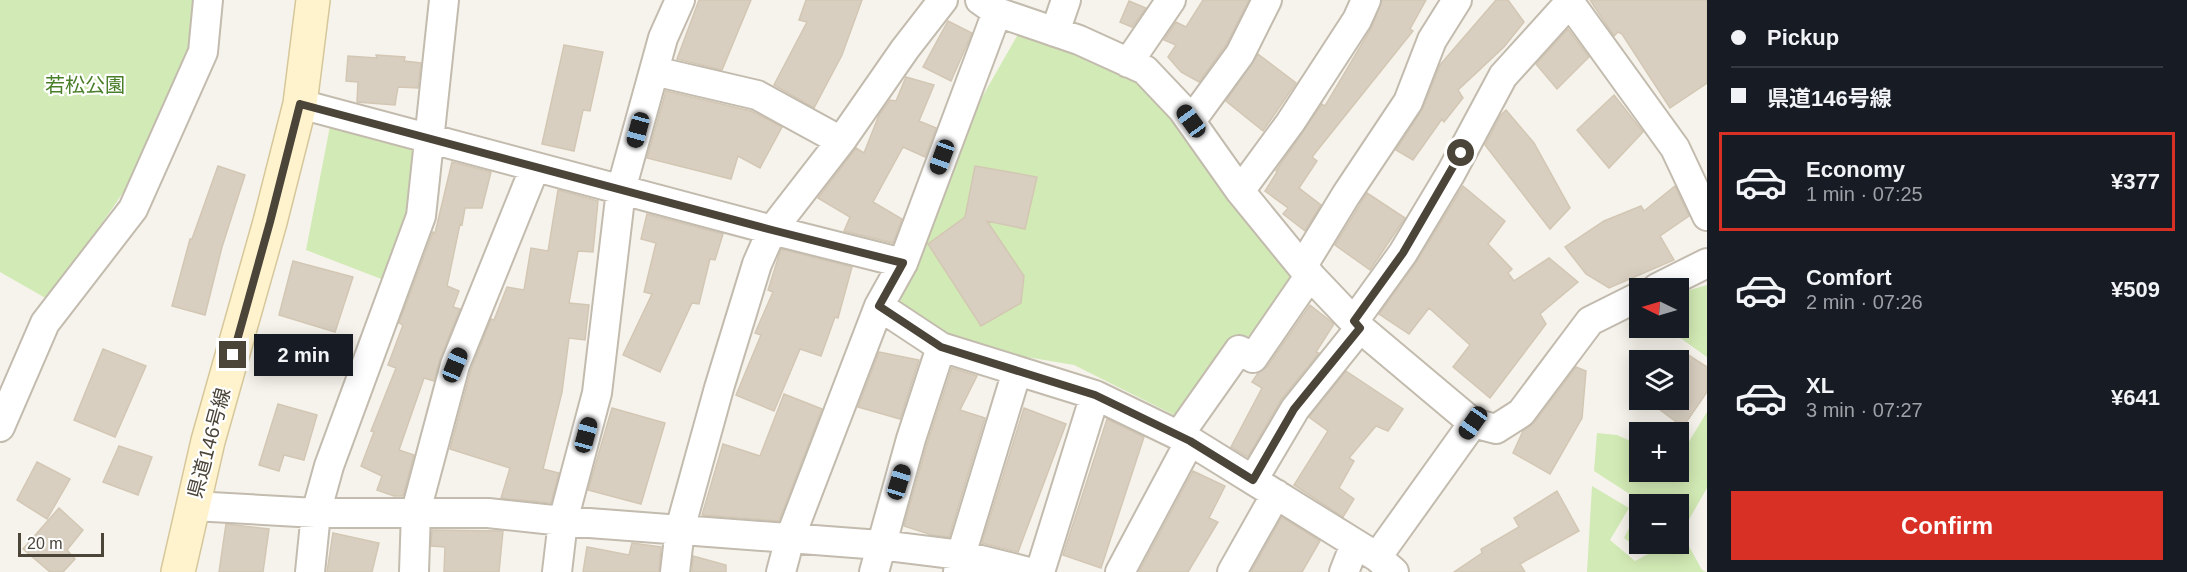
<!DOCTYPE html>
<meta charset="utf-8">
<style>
body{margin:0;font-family:Helvetica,"Noto Sans JP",sans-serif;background:#242831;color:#f1f3f6;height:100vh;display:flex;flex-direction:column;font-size:22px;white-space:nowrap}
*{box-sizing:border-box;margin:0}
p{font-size:20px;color:#9ea1a6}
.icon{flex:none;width:33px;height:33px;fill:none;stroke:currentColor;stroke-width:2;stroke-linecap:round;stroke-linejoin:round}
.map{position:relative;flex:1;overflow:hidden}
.sheet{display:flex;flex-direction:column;background:#171b24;width:480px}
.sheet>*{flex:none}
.guide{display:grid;align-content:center;height:132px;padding:0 24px;background:#171b24}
.needle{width:39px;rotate:275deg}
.controls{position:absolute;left:1629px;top:278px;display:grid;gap:12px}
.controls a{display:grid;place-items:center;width:60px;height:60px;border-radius:0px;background:#171b24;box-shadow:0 3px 15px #0003;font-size:30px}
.scale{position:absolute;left:18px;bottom:15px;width:86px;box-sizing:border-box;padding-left:6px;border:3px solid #4b4439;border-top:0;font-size:16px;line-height:21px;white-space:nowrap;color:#4b4439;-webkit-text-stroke:4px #fff;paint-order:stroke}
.end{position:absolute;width:27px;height:27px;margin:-14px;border:8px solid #4b4439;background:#fff;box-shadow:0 0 0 3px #fff}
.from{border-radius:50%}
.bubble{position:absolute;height:42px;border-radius:0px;background:#171b24;box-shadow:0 3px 15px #0003;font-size:20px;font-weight:800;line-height:42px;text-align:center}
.car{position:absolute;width:18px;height:36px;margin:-18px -9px;border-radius:8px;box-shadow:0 0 4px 2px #0007;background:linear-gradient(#222 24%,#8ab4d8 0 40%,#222 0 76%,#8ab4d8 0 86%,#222 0)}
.guide b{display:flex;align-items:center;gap:21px;height:57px;font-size:22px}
.guide b+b{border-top:2px solid #363941}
.guide i{width:15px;height:15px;background:#f1f3f6}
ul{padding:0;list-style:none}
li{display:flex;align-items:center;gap:18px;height:99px;margin:0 12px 9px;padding:0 12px;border:3px solid transparent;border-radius:0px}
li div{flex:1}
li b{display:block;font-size:22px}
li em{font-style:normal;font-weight:800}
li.current{border-color:#d93025}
li>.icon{width:54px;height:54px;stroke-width:1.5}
.button{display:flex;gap:12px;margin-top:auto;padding:12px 24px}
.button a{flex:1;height:69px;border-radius:0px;background:#d93025;color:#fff;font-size:24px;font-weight:800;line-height:69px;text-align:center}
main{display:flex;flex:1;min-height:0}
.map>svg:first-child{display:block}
.green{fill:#d2eab5}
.building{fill:#d8cfc1;stroke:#d3c7b4;stroke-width:1.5}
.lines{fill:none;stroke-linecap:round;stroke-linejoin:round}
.street-casing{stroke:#c2bbae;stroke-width:32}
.secondary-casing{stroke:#d6c79b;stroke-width:36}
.street{stroke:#fff;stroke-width:28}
.secondary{stroke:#fff3cd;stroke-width:33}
.route{stroke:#4b4439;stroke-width:8}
.labels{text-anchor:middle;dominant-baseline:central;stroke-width:4.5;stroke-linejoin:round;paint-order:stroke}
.park-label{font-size:20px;fill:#4a7f2a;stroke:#fff}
.street-label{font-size:20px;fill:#4b4439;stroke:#fff}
</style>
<main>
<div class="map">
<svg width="1707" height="572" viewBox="0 0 1707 572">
<rect width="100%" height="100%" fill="#f6f3ec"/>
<path class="green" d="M0 0H208L210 18 129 184 49 300 0 272Z
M1021 29 1136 76 1172 108 1292 275 1252 336 1229 338 1178 417 1074 365 967 347 898 307 977 106Z
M331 121 423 143 415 216 389 282 306 250Z
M1707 285V357L1665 327H1678L1679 293Z
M1707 412V488L1687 523 1679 529 1678 504H1641L1642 502 1594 471 1597 433 1617 435 1639 445 1640 471H1678L1679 458Z
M1592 486 1629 508 1610 540 1635 561 1669 543H1678L1679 538 1683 535 1702 570 1706 572H1587Z
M1639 508 1640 543H1660L1646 554 1624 538Z"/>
<path class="building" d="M699 0H751L722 70 677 59Z
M806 0H862L842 55 814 108 774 85 807 22 799 20Z
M1203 0H1249L1226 45 1199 82 1181 72 1168 57 1176 45 1164 40 1176 22 1186 27Z
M1382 0H1426L1410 29 1413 31 1312 157 1317 161 1299 188 1321 205 1305 231 1283 214 1288 208 1265 191 1277 172 1276 171 1322 104 1325 106 1372 27Z
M1496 0H1508L1524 22 1504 47 1458 90 1463 98 1444 122 1442 119 1413 160 1396 150 1423 108 1440 65Z
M1590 0H1707V83L1670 108 1622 34 1618 32 1614 36Z
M1129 1 1146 8 1132 27 1120 22Z
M948 21 972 33 951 81 923 67Z
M1568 29 1589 57 1557 89 1536 64Z
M564 45 603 52 590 111 583 110 574 151 542 144Z
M1258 54 1296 83 1263 131 1226 101Z
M376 55 405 57 404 61 421 63 418 88 398 87 395 105 357 102 358 82 346 81 348 56 377 58Z
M906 77 934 85 919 121 936 128 925 157 903 147 873 202 902 219 893 243 844 231 850 217 818 198 856 148 864 153 879 115 890 100 896 101Z
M666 91 751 111 782 127 760 168 738 156 731 179 647 158Z
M1614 95 1643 132 1609 168 1577 130Z
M1506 110 1534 143 1570 208 1550 229 1485 145 1501 115Z
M452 162 491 172 482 208H465L462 225 460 224 447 286 459 291 453 307 460 309 440 359 434 381 424 378 399 450 414 455 403 496H394L377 490 382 476 361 466 374 432 371 431 396 368 388 365 403 325 399 323 433 232 435 233Z
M218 166 245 175 222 247 205 315 172 306 190 239H192Z
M975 166 1037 177 1025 229 987 221 1024 276 1021 303 981 326 928 244 965 217Z
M1463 186 1505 221 1488 244 1512 269 1508 273 1514 281 1549 258 1578 282 1540 314 1546 324 1490 398 1453 367 1470 345 1429 308 1409 334 1379 314 1417 261Z
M1675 186 1689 216 1660 236 1674 260 1609 288 1586 274 1565 247 1604 221 1641 206 1644 211Z
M558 190 598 201 593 252 578 251 569 303 589 305 585 340 569 338 562 392 543 469 559 473 551 503 501 498 510 468 450 449 471 370 491 319 494 320 507 287 524 290 531 248 548 251Z
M1367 193 1405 218 1370 270 1335 245Z
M647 214 723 234 715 260 710 259 699 304 692 303 660 372 623 355 652 294 644 292 656 243 641 239Z
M781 249 852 267 838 318 835 317 821 356 800 349 774 411 736 395 761 335 755 333 773 292 768 290Z
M293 261 353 277 335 332 279 315Z
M1310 305 1334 324 1316 352 1319 353 1281 400 1248 457 1231 447 1262 388 1252 382 1258 373 1267 367Z
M103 349 146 366 115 437 74 420Z
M1682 351 1707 367V392L1683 427 1647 400 1678 399V360H1676Z
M879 352 919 360 900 419 858 407Z
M1576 367 1586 371 1582 418 1550 474 1513 453 1523 431 1534 423Z
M952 368 977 376 960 410 985 418 949 537 932 535 904 526 927 444Z
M1346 371 1403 409 1388 431 1376 426 1349 458 1354 461 1339 488 1354 499 1343 517 1294 485 1328 431 1309 417Z
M784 394 822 409 779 521 702 515 723 444 760 456Z
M278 404 317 415 304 460 284 455 279 471 259 465Z
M612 408 665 423 641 504 588 490Z
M1024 408 1066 424 1018 552 982 543Z
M1107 419 1144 437 1101 568 1063 555Z
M119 446 152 457 138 495 103 482Z
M37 462 70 479 47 519 17 500Z
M1193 471 1225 486 1209 518 1218 522 1188 572H1139Z
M1557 491 1579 531 1520 564 1525 572H1454L1482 553 1481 549 1519 527 1514 518Z
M59 508 83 530 67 550 75 559 63 572H50L23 549Z
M1282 517 1320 541 1302 572H1251Z
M226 524 269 529 263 572H219Z
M432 530 503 531 499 572H444L445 547 431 546Z
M333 533 379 543 372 572H327Z
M632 543 661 547 659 572H583L587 547 629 555Z
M693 556 726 565V572H692Z"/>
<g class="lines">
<defs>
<path id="street" d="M980 0 997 12 1079 40 1145 70 1182 109 1240 191 1302 267 1360 328 1473 423
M1568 0 1675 148 1707 216
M997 12 903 263 879 306 941 347 1095 395 1190 441 1377 557
M1055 32 1066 0
M1128 63 1171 0
M654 71 757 95 841 141
M300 104 772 230 903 263
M1191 121 1240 54 1267 0
M1240 191 1290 123 1357 20 1366 0
M1302 267 1346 195 1408 102 1432 40 1457 0
M1657 288 1707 263
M1354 321 1403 253 1451 173 1503 76 1570 2
M0 427 45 323 133 209 203 52 208 0
M1179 435 1239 350 1253 358 1310 275
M1253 480 1295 409 1360 328
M193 506 316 513H488L563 521 880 545 961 555 1029 572
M310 572 316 513 329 466 421 216 444 0
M414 572 416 511 455 365 535 167
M557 572 563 521 597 393 621 190 663 38 680 0
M675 572 680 529 719 388 757 264 772 230 841 141 905 49 943 0
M781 572 790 538 879 306
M874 572 911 439 941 347
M958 572 961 555 1017 371
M1040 572 1095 395
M1120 572 1190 441
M1232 572 1276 494
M1344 572 1355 544
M1394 572 1377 557 1473 423 1496 429 1521 413 1590 321 1640 296"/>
<path id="secondary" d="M178 572 208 441 270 222 300 104 313 0"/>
</defs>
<use href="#street" class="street-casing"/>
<use href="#secondary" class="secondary-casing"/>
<use href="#street" class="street"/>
<use href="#secondary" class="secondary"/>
</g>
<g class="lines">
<path class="route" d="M233 355 270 222 300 104 772 230 903 263 879 306 941 347 1095 395 1190 441 1253 480 1294 409 1360 328 1354 321 1403 253 1461 153"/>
</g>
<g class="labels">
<g class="park-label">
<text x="85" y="85">若松公園</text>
</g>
<g class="street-label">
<text transform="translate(209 443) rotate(-75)">県道146号線</text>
</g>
</g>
</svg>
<div class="controls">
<a><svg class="needle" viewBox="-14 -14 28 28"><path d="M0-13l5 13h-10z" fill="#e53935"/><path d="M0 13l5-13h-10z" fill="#9ea1a6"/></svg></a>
<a><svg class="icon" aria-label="layers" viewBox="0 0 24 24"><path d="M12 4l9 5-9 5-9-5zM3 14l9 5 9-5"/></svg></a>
<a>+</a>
<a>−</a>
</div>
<div class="scale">20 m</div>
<i class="end from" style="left:1461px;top:153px"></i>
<i class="end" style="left:233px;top:355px"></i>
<div class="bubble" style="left:254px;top:334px;width:99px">2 min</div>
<i class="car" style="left:1191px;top:121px;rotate:324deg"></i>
<i class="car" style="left:638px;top:130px;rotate:195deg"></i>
<i class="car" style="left:942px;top:157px;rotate:200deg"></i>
<i class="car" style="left:455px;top:365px;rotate:22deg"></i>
<i class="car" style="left:1473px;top:423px;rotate:215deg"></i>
<i class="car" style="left:586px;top:435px;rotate:15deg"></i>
<i class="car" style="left:899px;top:482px;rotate:17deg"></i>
</div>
<section class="sheet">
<div class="guide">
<b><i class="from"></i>Pickup</b>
<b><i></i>県道146号線</b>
</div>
<ul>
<li class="current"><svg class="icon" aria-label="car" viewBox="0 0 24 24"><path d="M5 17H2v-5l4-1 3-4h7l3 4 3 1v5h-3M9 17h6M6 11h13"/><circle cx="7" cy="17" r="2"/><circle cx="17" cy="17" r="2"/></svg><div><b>Economy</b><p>1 min · 07:25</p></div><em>¥377</em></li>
<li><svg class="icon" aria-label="car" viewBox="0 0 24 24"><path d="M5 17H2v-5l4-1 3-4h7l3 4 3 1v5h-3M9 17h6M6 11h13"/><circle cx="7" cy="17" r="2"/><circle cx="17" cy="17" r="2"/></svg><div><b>Comfort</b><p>2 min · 07:26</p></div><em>¥509</em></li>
<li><svg class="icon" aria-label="car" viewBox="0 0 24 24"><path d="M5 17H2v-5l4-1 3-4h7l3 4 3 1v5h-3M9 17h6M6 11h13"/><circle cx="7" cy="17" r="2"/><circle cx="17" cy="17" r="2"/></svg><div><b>XL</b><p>3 min · 07:27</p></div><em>¥641</em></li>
</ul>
<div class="button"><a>Confirm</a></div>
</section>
</main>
